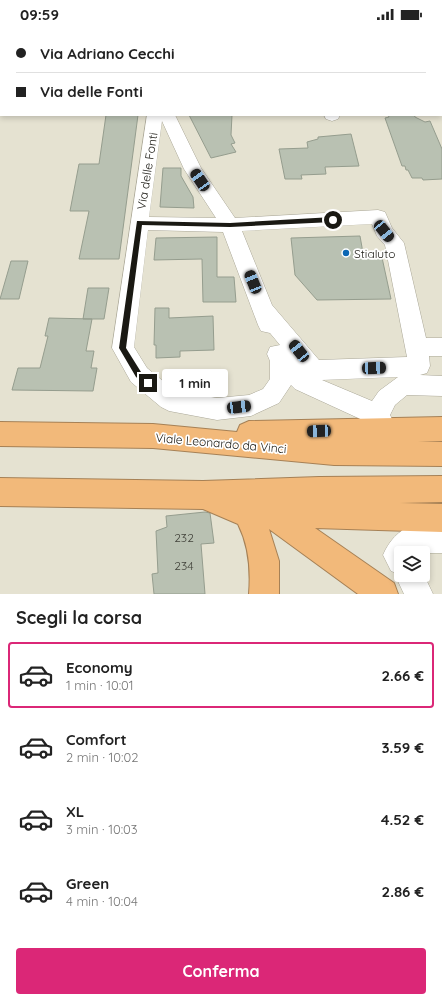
<!DOCTYPE html>
<html lang="it">
<meta charset="utf-8">
<style>
body{margin:0;font-family:Quicksand,sans-serif;background:#f6f6f6;color:#222;height:100vh;display:flex;flex-direction:column;font-size:15px;white-space:nowrap}
*{box-sizing:border-box;margin:0}
p{font-size:13px;color:#767676}
.icon{flex:none;width:22px;height:22px;fill:none;stroke:currentColor;stroke-width:2;stroke-linecap:round;stroke-linejoin:round}
.map{position:relative;height:566px;overflow:hidden}
.panel{display:flex;flex-direction:column;background:#fff;flex:1}
.panel>*{flex:none}
.guide{position:absolute;left:0px;top:0px;width:442px;height:88px;box-shadow:0 2px 6px #0003;display:grid;align-content:center;height:88px;padding:0 16px;background:#fff}
.controls{position:absolute;left:394px;top:518px;display:grid;gap:8px}
.controls a{display:grid;place-items:center;width:36px;height:36px;border-radius:4px;background:#fff;box-shadow:0 2px 6px #0003;font-size:20px}
.end{position:absolute;width:18px;height:18px;margin:-9px;border:5px solid #1a1913;background:#fff;box-shadow:0 0 0 2px #fff}
.from{border-radius:50%}
.bubble{position:absolute;height:28px;border-radius:4px;background:#fff;box-shadow:0 2px 6px #0003;font-size:13px;font-weight:700;line-height:28px;text-align:center}
.car{position:absolute;width:12px;height:24px;margin:-12px -6px;border-radius:5px;box-shadow:0 0 3px 1px #0007;background:linear-gradient(#222 24%,#8ab4d8 0 40%,#222 0 76%,#8ab4d8 0 86%,#222 0)}
.guide b{display:flex;align-items:center;gap:14px;height:38px;font-size:15px}
.guide b+b{border-top:1px solid #e0e0e0}
.guide i{width:10px;height:10px;background:#222}
ul{padding:0;list-style:none}
li{display:flex;align-items:center;gap:12px;height:66px;margin:0 8px 6px;padding:0 8px;border:2px solid transparent;border-radius:4px}
li div{flex:1}
li b{display:block;font-size:15px}
li em{font-style:normal;font-weight:700}
li.current{border-color:#db2777}
li>.icon{width:36px;height:36px;stroke-width:1.5}
h2{padding:0 16px;font-size:18px;line-height:48px}
.action{display:flex;gap:8px;margin-top:auto;padding:8px 16px}
.action a{flex:1;height:46px;border-radius:4px;background:#db2777;color:#fff;font-size:16px;font-weight:700;line-height:46px;text-align:center}
.status{display:flex;justify-content:space-between;align-items:center;height:28px;padding:0 20px;background:#fff;direction:ltr}
.status svg{height:11px;fill:currentColor}
.map>svg:first-child{display:block}
.building{fill:#b9c1b2;stroke:#959d8e}
.lines{fill:none;stroke-linecap:round;stroke-linejoin:round}
.minor-casing{stroke:#aaa797;stroke-width:1}
.highway-casing{stroke:#a68156;stroke-width:2}
.minor{fill:#fff;fill-rule:evenodd}
.highway{fill:#f2b97a;fill-rule:evenodd}
.route{fill:#1a1913}
.poi-dot{fill:#0b67b4;stroke:#fff;stroke-width:1.5}
.labels{text-anchor:middle;dominant-baseline:central;stroke-width:3.5;stroke-linejoin:round;paint-order:stroke}
.street-label{font-size:12px;fill:#1a1913;stroke:#fff}
.poi-label{font-size:12px;fill:#1a1913;stroke:#fff;text-anchor:start}
.near-number-label{font-size:12px;fill:#42433b}
</style>
<div class="status"><b>09:59</b><svg viewBox="0 0 49 12"><path d="M0 12V9h3v3zM5 12V6h3v6zM10 12V3h3v9zM15 12V0h3v12zM26 1h20v11H26zM47 4h2v5h-2z"/></svg></div>
<div class="map">
<svg width="442" height="566" viewBox="0 0 442 566">
<rect width="100%" height="100%" fill="#e5e2d1"/>
<path class="building" d="M106 87H138L119 231H79L89 183H70L79 136H99Z
M189 87H232L231 107 235 115 231 116 236 124 211 130Z
M388 87H414L415 89 425 94 430 93 442 121V151L423 152 422 150H412L408 142H406L405 138H402L385 90 389 89Z
M351 106 359 138 325 139 326 146 301 147 302 151H285L279 121 308 120 307 114 318 111V109Z
M163 140H181V148L193 169 194 180 160 179Z
M360 208 363 225H381L391 271 317 272 295 247 291 210Z
M217 209V249H234L236 274H203L202 231 154 232 156 210Z
M11 233H28L19 271H0Z
M88 260H109L104 291H83Z
M155 280H169V290L213 288 214 322 180 323V329L156 330V317H154Z
M49 290 92 291 86 323H94L91 340H97L93 363 12 362 18 340H40L48 308H45Z
M205 484 210 485 214 515 201 516 205 566H154L152 546 158 545 156 503 167 499 166 488Z"/>
<g class="lines">
<defs>
<path id="minor" d="M155 0H169V1H155Z
M303 0H317V1H303Z
M147 87H175L201 140 235 190 378 182 385 184 392 200 404 215 426 310H442V328H429L430 338 427 345 420 347 442 348V368L407 367 395 377 390 387 398 403 395 411 386 414 377 411 369 395 295 361 291 357 279 375 251 388 217 392 169 383 161 379 131 354 112 320ZM162 93 184 141 216 190 149 189ZM372 196 377 208 385 217 407 329 319 332 272 277 242 203ZM148 202 223 204 258 297 261 303 270 305 280 317 270 319 267 326 270 333V351L263 361 249 367 217 370 175 363 147 340 134 319ZM398 349 379 363 372 373 322 352Z
M324 87H340L338 91 332 93 326 91Z
M412 497H442V525H401V547H423V545L433 566H404L395 547 396 545 391 543 383 527C389 513 398 503 412 497Z"/>
<path id="highway" d="M442 389V413H418L442 414V438L334 437 153 420 0 418V394L153 396 237 404 240 397 249 393Z
M442 448V474L400 475 442 476V504L315 500 394 555 398 566H358L269 501 279 533V566H249C251 541 249 518 238 496L203 481 0 478V450L203 453 319 449Z"/>
</defs>
<use href="#minor" class="minor-casing"/>
<use href="#highway" class="highway-casing"/>
<use href="#minor" class="minor"/>
<use href="#highway" class="highway"/>
</g>
<path class="route" d="M333 189 336 192 333 194 230 199 142 197 126 320 141 344 151 353V357H146L136 349 119 320 137 193 230 195Z"/>
<circle class="poi-dot" cx="346" cy="225" r="4"/>
<g class="labels">
<g class="street-label">
<text transform="translate(147 143) rotate(-81)">Via delle Fonti</text>
<text transform="translate(221 415) rotate(5)">Viale Leonardo da Vinci</text>
</g>
<g class="poi-label">
<text x="354" y="225">Stialuto</text>
</g>
<g class="near-number-label">
<text x="184" y="509">232</text>
<text x="184" y="537">234</text>
</g>
</g>
</svg>
<div class="controls">
<a><svg class="icon" aria-label="layers" viewBox="0 0 24 24"><path d="M12 4l9 5-9 5-9-5zM3 14l9 5 9-5"/></svg></a>
</div>
<i class="end from" style="left:333px;top:192px"></i>
<i class="end" style="left:148px;top:355px"></i>
<div class="bubble" style="left:162px;top:341px;width:66px">1 min</div>
<i class="car" style="left:200px;top:152px;rotate:326deg"></i>
<i class="car" style="left:384px;top:203px;rotate:141deg"></i>
<i class="car" style="left:253px;top:254px;rotate:338deg"></i>
<i class="car" style="left:299px;top:323px;rotate:322deg"></i>
<i class="car" style="left:374px;top:340px;rotate:88deg"></i>
<i class="car" style="left:239px;top:379px;rotate:83deg"></i>
<i class="car" style="left:319px;top:403px;rotate:268deg"></i>
<div class="guide">
<b><i class="from"></i>Via Adriano Cecchi</b>
<b><i></i>Via delle Fonti</b>
</div>
</div>
<section class="panel">
<h2>Scegli la corsa</h2>
<ul>
<li class="current"><svg class="icon" aria-label="car" viewBox="0 0 24 24"><path d="M5 17H2v-5l4-1 3-4h7l3 4 3 1v5h-3M9 17h6M6 11h13"/><circle cx="7" cy="17" r="2"/><circle cx="17" cy="17" r="2"/></svg><div><b>Economy</b><p>1 min · 10:01</p></div><em>2.66 €</em></li>
<li><svg class="icon" aria-label="car" viewBox="0 0 24 24"><path d="M5 17H2v-5l4-1 3-4h7l3 4 3 1v5h-3M9 17h6M6 11h13"/><circle cx="7" cy="17" r="2"/><circle cx="17" cy="17" r="2"/></svg><div><b>Comfort</b><p>2 min · 10:02</p></div><em>3.59 €</em></li>
<li><svg class="icon" aria-label="car" viewBox="0 0 24 24"><path d="M5 17H2v-5l4-1 3-4h7l3 4 3 1v5h-3M9 17h6M6 11h13"/><circle cx="7" cy="17" r="2"/><circle cx="17" cy="17" r="2"/></svg><div><b>XL</b><p>3 min · 10:03</p></div><em>4.52 €</em></li>
<li><svg class="icon" aria-label="car" viewBox="0 0 24 24"><path d="M5 17H2v-5l4-1 3-4h7l3 4 3 1v5h-3M9 17h6M6 11h13"/><circle cx="7" cy="17" r="2"/><circle cx="17" cy="17" r="2"/></svg><div><b>Green</b><p>4 min · 10:04</p></div><em>2.86 €</em></li>
</ul>
<div class="action"><a>Conferma</a></div>
</section>
